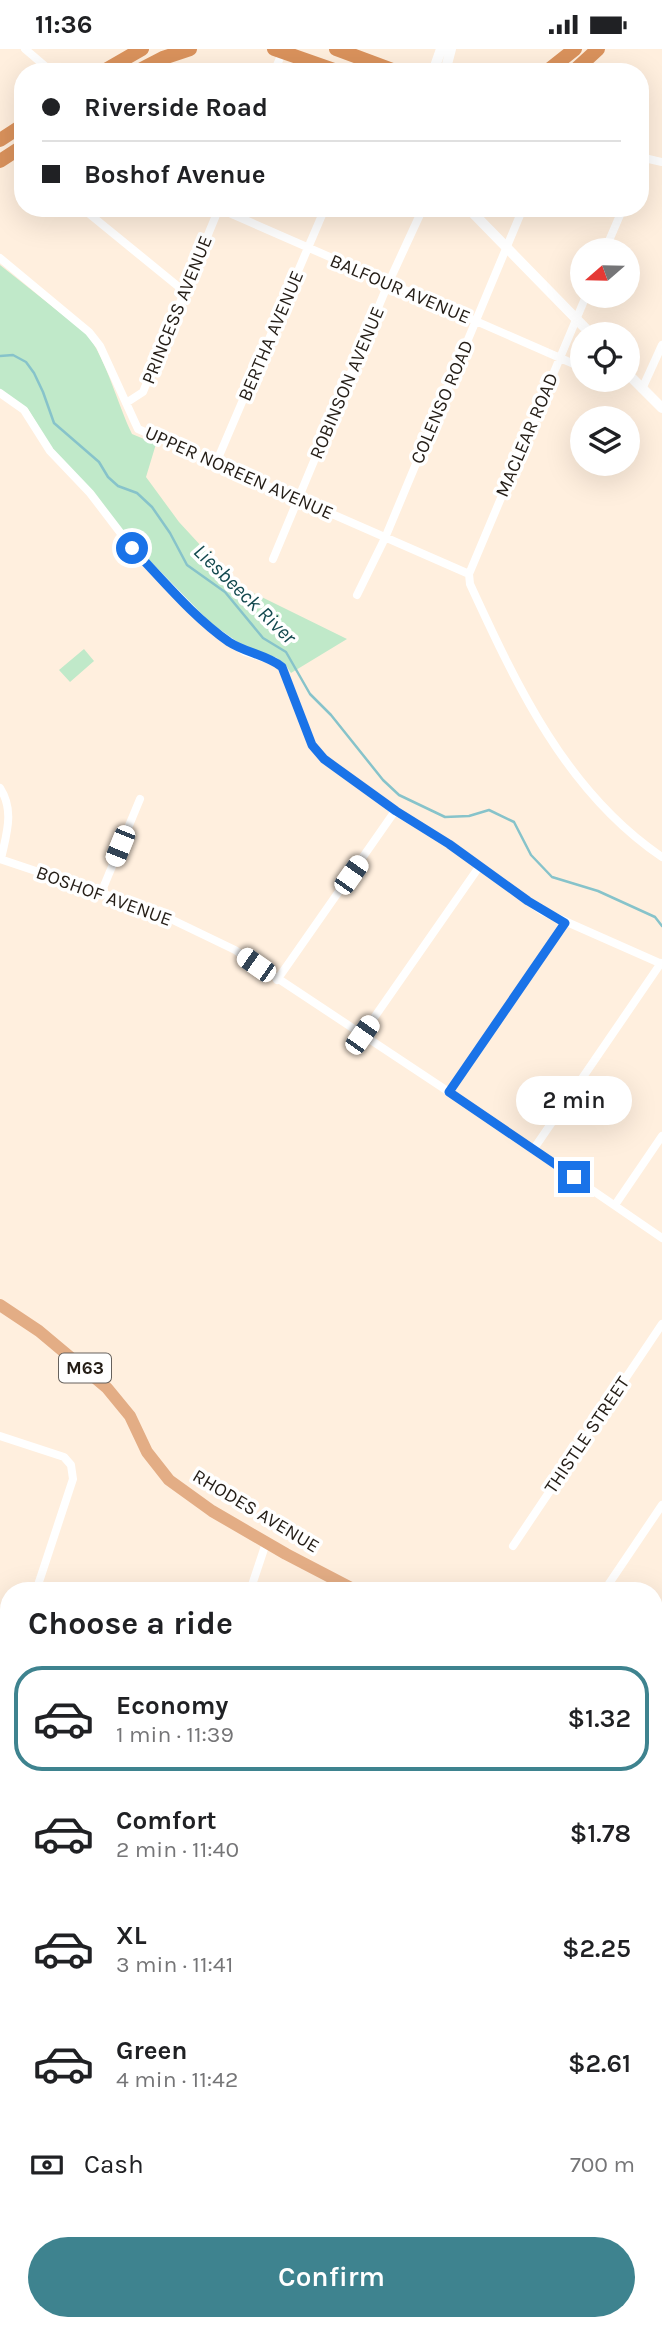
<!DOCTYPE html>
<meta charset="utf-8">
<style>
body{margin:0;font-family:Karla,sans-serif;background:#f2f2f2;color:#202124;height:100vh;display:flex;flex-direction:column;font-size:26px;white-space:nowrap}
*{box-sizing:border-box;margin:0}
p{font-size:23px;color:#757577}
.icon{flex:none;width:38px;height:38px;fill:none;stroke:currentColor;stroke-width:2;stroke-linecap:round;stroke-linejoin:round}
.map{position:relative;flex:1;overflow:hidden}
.side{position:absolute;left:0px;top:1533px;width:663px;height:749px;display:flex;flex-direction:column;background:#fff;border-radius:28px 28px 0 0;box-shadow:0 7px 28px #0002}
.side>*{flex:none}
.banner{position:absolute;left:14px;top:14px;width:635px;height:154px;border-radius:28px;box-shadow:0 7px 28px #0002;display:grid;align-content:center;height:154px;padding:0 28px;background:#fff}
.needle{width:46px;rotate:250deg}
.buttons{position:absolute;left:570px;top:189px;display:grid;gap:14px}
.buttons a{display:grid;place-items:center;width:70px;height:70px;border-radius:50%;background:#fff;box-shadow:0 7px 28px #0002;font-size:35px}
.end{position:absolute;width:32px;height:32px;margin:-16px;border:9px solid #1a73e8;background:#fff;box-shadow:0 0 0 4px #fff}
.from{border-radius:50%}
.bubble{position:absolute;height:49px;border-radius:24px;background:#fff;box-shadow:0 7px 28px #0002;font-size:23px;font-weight:600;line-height:49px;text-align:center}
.car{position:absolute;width:21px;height:42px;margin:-21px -10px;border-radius:9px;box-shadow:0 0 5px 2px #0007;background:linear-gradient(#fff 24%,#345 0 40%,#fff 0 76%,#345 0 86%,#fff 0)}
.banner b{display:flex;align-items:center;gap:24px;height:66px;font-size:26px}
.banner b+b{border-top:2px solid #e0e0e0}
.banner i{width:18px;height:18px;background:#202124}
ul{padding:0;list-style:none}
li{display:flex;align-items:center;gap:21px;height:105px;margin:0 14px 10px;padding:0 14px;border:4px solid transparent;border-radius:28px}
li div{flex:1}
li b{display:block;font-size:26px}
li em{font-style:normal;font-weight:600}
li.current{border-color:#3e838f}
li>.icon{width:63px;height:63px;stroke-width:1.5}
h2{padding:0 28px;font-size:32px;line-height:84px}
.pay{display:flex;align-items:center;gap:18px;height:77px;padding:0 28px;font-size:26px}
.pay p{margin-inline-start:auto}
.button{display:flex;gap:14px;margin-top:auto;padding:14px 28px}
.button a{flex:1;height:80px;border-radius:42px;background:#3e838f;color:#fff;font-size:28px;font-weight:600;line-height:80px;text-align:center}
.status{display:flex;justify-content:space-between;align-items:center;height:49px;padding:0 35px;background:#fff;direction:ltr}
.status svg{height:19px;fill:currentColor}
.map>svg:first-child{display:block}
.green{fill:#c0e9c9}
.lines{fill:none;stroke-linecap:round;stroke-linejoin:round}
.stream{stroke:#87c3ca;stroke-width:2.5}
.minor{stroke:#fff;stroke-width:8}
.tertiary{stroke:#fff;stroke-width:10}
.primary{stroke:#e3ad85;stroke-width:12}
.trunk{stroke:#da925c;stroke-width:14}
.route{stroke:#1a73e8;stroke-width:9}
.labels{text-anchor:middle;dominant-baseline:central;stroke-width:7;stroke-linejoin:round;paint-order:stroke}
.shield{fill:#fff;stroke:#66615c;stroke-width:2}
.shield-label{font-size:18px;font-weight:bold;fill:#241d16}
.street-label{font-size:19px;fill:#241d16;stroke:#fff}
.water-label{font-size:21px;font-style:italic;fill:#13494f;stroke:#fff}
</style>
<div class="status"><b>11:36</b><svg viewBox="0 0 49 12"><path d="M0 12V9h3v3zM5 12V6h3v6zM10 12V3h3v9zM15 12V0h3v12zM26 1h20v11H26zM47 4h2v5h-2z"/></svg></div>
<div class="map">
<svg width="662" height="2282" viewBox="0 0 662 2282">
<rect width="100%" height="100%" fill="#ffefde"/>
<path class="green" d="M0 216 87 285C107 312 117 354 132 385L156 395 146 428 179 473 237 536 347 590 291 624 285 615 244 599 210 574 134 497 53 402 28 360 0 341Z
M84 600 94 612 70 633 59 621Z
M0 1905 9 1909V2017L0 2012Z
M655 1974 662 1976V2282H0V2026L9 2029V2273H654Z"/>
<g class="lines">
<path class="stream" d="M0 307 13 306 26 313 34 324 43 343 54 374 99 413 108 428 118 437 137 444 152 458 170 484 187 516 225 543 263 589 286 603 310 645 331 666 383 731 399 746 445 768 469 767 489 761 514 773 531 806 552 828 598 842 655 868 662 877"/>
<path class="minor" d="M25 0 52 23
M274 23 283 2
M640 108 662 113
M82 159 185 243
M218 159 583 319
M605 201 623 159
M0 209 89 283 100 297 138 380 469 525
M586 247 469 525 470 535C517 637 566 743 662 808
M642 340 662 296
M0 344 24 361 50 402 90 444 132 499 208 577 245 603 274 612 282 618 312 696 324 710 395 762 449 795 542 862 662 915
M126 354 143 343 219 159
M216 414 325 159
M273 510 388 235 423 159
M357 546 385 489 523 159
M0 739C15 762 6 786 1 810
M0 810 152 861 235 901 449 1043 662 1189
M101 844 140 750
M277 931 395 762
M362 986 479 818
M449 1043 565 874
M533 1101 661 914
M615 1156 662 1087
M0 1387 64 1408 71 1416 73 1430 36 1542
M513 1497 662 1275
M250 1542 266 1494
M604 1542 662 1456
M654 1620 662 1598
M0 1648 9 1623
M0 1765 9 1769
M654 1830 662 1832
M0 1896H9
M654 1933 662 1911"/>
<path class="tertiary" d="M433 23 441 0
M445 23 451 0
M468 159 591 285
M628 325 662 359"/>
<path class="primary" d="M0 1256 39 1282 107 1339 130 1367 147 1403 169 1431 212 1462 286 1505 357 1542
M654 1587 662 1588"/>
<path class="trunk" d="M274 0 340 23
M336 0 398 23
M102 23 142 0
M136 23 163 9 190 0
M546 23 575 0
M573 23 598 0
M0 91 23 76
M0 112 23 97"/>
</g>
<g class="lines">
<path class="route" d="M132 499C163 531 192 567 229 593 246 604 267 606 282 618L312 696 324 710 396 762 449 795 528 852 565 874 449 1043 574 1128"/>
</g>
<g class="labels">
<rect class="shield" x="59" y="1304.5" width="52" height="29" rx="5"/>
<g class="shield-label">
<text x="85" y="1319">M63</text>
</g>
<g class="street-label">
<text transform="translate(400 240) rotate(23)">BALFOUR AVENUE</text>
<text transform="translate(177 261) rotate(-68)">PRINCESS AVENUE</text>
<text transform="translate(271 287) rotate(-67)">BERTHA AVENUE</text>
<text transform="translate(347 334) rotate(-67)">ROBINSON AVENUE</text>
<text transform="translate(442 353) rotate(-67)">COLENSO ROAD</text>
<text transform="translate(527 386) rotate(-67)">MACLEAR ROAD</text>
<text transform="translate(239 424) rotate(24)">UPPER NOREEN AVENUE</text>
<text transform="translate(104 847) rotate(20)">BOSHOF AVENUE</text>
<text transform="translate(587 1386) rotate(-56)">THISTLE STREET</text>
<text transform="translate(256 1462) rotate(31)">RHODES AVENUE</text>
</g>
<g class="water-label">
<text transform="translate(245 545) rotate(44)">Liesbeeck River</text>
</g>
</g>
</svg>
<div class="buttons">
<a><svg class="needle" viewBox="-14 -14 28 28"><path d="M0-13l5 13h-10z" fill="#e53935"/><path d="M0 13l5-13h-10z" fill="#757577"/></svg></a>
<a><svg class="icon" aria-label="locate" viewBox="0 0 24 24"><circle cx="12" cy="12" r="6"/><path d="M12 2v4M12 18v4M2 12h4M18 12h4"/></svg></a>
<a><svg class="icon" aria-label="layers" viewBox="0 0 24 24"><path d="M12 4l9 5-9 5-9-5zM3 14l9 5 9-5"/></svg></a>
</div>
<i class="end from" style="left:132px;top:499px"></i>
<i class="end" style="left:574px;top:1128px"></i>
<div class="bubble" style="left:516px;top:1027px;width:116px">2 min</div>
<i class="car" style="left:120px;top:797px;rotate:202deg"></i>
<i class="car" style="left:351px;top:826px;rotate:35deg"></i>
<i class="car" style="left:256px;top:916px;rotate:305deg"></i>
<i class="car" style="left:362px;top:986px;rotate:35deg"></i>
<div class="banner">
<b><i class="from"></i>Riverside Road</b>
<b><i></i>Boshof Avenue</b>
</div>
<section class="side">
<h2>Choose a ride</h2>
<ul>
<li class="current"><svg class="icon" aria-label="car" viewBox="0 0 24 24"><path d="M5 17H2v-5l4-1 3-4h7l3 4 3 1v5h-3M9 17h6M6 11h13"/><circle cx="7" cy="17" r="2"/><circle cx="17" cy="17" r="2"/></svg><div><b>Economy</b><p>1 min · 11:39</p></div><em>$1.32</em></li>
<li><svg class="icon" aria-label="car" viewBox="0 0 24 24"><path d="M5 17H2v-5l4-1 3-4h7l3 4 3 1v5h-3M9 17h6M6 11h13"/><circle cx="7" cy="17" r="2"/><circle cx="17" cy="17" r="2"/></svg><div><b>Comfort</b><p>2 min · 11:40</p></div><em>$1.78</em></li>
<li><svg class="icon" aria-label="car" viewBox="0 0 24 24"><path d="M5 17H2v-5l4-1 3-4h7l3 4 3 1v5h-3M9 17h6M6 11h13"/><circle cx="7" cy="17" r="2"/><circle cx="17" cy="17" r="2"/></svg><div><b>XL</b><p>3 min · 11:41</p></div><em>$2.25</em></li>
<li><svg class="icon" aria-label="car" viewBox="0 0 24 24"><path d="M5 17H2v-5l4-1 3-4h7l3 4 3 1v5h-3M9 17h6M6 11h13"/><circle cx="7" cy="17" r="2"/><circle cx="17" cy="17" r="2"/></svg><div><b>Green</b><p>4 min · 11:42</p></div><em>$2.61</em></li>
</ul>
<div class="pay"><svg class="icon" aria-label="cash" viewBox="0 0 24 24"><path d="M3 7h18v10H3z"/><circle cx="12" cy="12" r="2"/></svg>Cash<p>700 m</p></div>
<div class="button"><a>Confirm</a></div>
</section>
</div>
